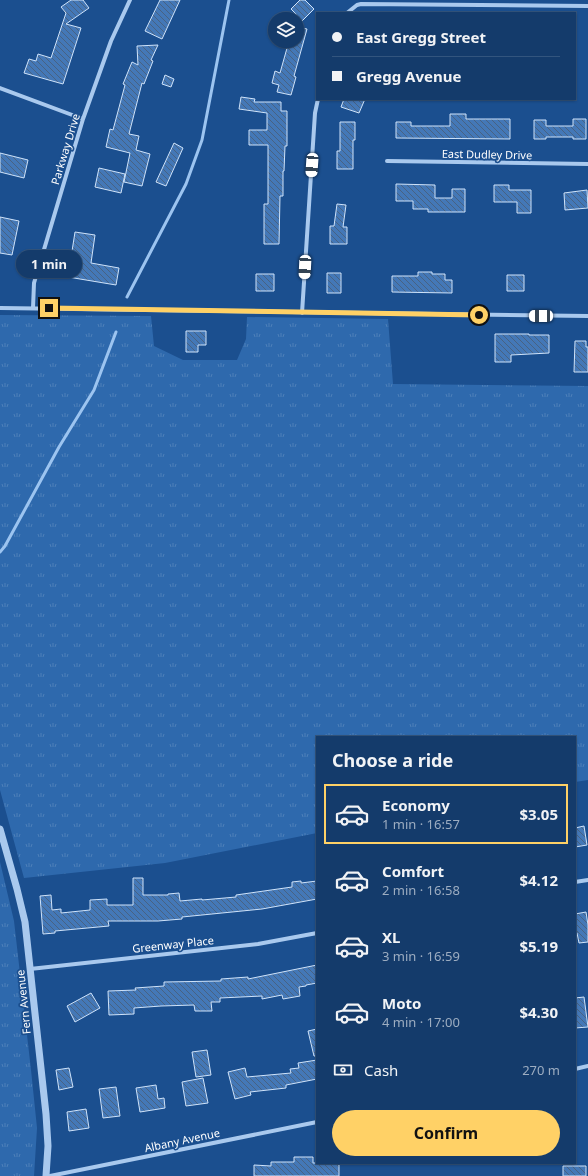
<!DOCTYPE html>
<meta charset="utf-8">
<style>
body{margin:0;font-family:"Noto Sans",sans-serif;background:#214673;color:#f1f3f6;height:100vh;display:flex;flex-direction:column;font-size:15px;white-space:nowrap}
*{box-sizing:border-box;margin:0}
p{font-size:13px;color:#9dadc1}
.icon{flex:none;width:22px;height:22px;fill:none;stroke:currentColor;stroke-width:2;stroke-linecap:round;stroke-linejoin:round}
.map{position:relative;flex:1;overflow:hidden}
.panel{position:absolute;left:316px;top:736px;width:260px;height:428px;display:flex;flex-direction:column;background:#143b6b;border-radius:0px;box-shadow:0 1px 3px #0004,0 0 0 1px #33557e}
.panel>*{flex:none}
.hud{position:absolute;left:316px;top:12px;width:260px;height:88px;border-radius:0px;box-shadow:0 1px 3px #0004,0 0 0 1px #33557e;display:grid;align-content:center;height:88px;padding:0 16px;background:#143b6b}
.buttons{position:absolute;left:268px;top:12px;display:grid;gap:8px}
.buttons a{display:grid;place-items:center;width:36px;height:36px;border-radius:50%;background:#143b6b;box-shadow:0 1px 3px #0004,0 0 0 1px #33557e;font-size:20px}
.end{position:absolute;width:18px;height:18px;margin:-9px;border:5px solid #ffd166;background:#111;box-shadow:0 0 0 2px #111}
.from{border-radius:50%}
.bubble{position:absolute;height:28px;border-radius:14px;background:#143b6b;box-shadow:0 1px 3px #0004,0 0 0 1px #33557e;font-size:13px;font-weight:700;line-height:28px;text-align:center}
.car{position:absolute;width:12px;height:24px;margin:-12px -6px;border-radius:5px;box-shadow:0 0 3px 1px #0007;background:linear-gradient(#fff 24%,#345 0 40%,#fff 0 76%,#345 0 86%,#fff 0)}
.hud b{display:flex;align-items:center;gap:14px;height:38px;font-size:15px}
.hud b+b{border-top:1px solid #33557e}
.hud i{width:10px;height:10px;background:#f1f3f6}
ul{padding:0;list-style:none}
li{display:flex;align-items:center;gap:12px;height:60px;margin:0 8px 6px;padding:0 8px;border:2px solid transparent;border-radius:0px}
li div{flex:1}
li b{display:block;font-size:15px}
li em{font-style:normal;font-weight:700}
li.current{border-color:#ffd166}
li>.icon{width:36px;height:36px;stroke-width:1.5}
h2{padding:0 16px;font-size:18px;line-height:48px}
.pay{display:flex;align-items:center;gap:10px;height:44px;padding:0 16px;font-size:15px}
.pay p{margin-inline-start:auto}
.cta{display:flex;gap:8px;margin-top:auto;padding:8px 16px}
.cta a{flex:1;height:46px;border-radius:24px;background:#ffd166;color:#111;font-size:16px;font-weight:700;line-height:46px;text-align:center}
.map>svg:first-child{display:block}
.grass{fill:url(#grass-tufts)}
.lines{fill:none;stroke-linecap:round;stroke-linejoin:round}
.stream{stroke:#9cc4f0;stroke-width:3}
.building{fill:url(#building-back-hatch);stroke:#cfe3fa}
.minor{stroke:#a9c9ee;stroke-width:4}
.tertiary{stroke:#a9c9ee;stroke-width:7}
.route{stroke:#ffd166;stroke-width:5}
.labels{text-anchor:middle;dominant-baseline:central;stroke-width:3.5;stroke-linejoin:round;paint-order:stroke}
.street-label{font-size:11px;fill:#fff;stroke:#1b4f8f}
</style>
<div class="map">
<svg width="588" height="1176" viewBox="0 0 588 1176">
<defs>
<pattern id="grass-tufts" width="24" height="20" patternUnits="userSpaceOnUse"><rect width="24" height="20" fill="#2e69ad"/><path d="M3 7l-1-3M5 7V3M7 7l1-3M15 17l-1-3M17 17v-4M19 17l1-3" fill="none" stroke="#4d80b9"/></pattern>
<pattern id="building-back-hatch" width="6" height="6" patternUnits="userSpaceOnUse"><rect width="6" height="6" fill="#4478b7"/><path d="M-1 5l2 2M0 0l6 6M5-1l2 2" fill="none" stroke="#486282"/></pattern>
</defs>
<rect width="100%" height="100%" fill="#1b4f8f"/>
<path class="grass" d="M0 315 151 316 154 346 183 360H237L246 339 247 317 388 319 393 384 588 386V780L575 782V737H317V833L165 863 24 878 0 790Z
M0 862 14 921 31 1070 37 1128 34 1176H0Z"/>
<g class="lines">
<path class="stream" d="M127 297 186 184 202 140 229 0
M0 552 5 546 59 447 94 390 116 332"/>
</g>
<path class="building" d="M71 0H83L89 8 66 24 81 28 63 84 24 73 29 59 36 61 38 54 51 58 66 13 61 7Z
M160 0H180L162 39 145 31Z
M300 0H305L314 9 297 26V15L291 9Z
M297 27 307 29 294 76 296 77 291 95 277 92 279 85 272 83 275 71 280 73 289 41H297Z
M158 45 151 60 153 61 144 84 142 83 129 134 139 136 136 150 150 154 142 186 124 182 130 153 106 147 110 129 113 130 125 85 123 84 132 62 138 65 137 46Z
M165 75 174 79 171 87 162 84Z
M241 97 255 99 254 102H281V111H287V146H285L284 171H283V196H280L279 244H264V204H268V145H249V130H267V113L239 109Z
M344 99H365L359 113 341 107Z
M450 114H466V119H510V139L396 138V122H411V126H450Z
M573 119H586V139H573V137H546V139H534V120H546V126H573Z
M340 122H355V140H353V169H337V151H340Z
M174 143 183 148 166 186 156 182Z
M0 153 28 160 24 178 0 172Z
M99 168 125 174 121 193 95 187Z
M396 184 435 185V198H452V189H465V212H428V209H413V201H396Z
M494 185H509V190H531V213H517V202H494Z
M587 190 588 208 565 210 564 193Z
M337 204 346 205 343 227H347V244H330V226H334Z
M0 217 19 221 12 255 0 253Z
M75 232 95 235 91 263 119 268 116 285 68 277Z
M418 272H432V274H445V280H452V293L392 292V276H418Z
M327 273H341V293H327Z
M256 274H274V291H256Z
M507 275H524V291H507Z
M186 331H206V345H198V352H186Z
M495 334H529V335H549V353L511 355V362H495Z
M575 341H586V347H588V372H574Z
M584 826 587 845 575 847V828Z
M133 878H143V895H168V894L179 893 180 901 202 899V900L236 897V895L292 887V882L301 881V883L317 881V899L262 909 182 917V919L158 921H108L109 926 55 931V933L43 934 40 896 51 895 52 910 61 909V913L90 910V900L107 899V905H133Z
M586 912 588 925V942L579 943 577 933 575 934V914Z
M317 965V983L306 985V986L299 987 300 996 283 999 282 995 262 999V996L220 998V1002H211L212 1011H195L194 1005 161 1006 134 1008V1014L109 1015 108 991 136 990 135 988 164 986V982L221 981V979L248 977V979Z
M91 993 100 1008 75 1022 67 1006Z
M584 997 588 1027 575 1028V998Z
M317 1029V1056H314L308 1031Z
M207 1050 211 1075 196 1077 192 1052Z
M317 1060V1079L286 1085V1088L250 1092 251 1095 235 1099 228 1072 245 1068 247 1077 291 1073 290 1069 299 1068 298 1063Z
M69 1068 73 1087 59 1090 56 1070Z
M203 1078 208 1103 186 1106 182 1082Z
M156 1085 158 1099 164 1098 165 1108 140 1112 136 1088Z
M116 1087 120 1116 103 1118 99 1089Z
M86 1109 89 1128 69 1131 67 1112Z
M294 1157H313V1163H339V1176H254V1165L271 1166V1162H294Z
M563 1166H586V1176H563Z"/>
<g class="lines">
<path class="minor" d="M347 13 357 5 361 4 588 6
M0 88 83 119
M387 161 588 164
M0 308 588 316
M33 308 34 283 83 119 111 41 130 0
M302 313 315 113 318 99
M575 882 588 880
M30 969 258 944 317 933
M575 1069 588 1066
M50 1176 317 1122"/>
<path class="tertiary" d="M0 829 17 889 25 922 46 1114 48 1146 46 1176"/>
</g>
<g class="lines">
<path class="route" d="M49 308 479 315"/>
</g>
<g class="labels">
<g class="street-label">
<text transform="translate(65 149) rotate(-73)">Parkway Drive</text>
<text transform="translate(487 154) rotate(1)">East Dudley Drive</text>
<text transform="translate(173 944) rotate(-6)">Greenway Place</text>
<text transform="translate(23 1002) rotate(-96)">Fern Avenue</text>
<text transform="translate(182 1140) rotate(-12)">Albany Avenue</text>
</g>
</g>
</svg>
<div class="buttons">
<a><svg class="icon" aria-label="layers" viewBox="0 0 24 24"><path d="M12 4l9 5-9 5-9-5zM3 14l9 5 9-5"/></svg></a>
</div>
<i class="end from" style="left:479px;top:315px"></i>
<i class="end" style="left:49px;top:308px"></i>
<div class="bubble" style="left:16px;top:250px;width:66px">1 min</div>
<i class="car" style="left:312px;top:165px;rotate:184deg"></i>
<i class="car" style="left:305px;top:267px;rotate:183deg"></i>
<i class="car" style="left:541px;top:316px;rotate:270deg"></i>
<div class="hud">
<b><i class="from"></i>East Gregg Street</b>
<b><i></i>Gregg Avenue</b>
</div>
<section class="panel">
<h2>Choose a ride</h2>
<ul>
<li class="current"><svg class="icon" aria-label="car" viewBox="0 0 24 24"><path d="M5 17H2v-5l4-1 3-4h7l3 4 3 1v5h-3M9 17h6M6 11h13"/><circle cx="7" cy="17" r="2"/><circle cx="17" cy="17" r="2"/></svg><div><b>Economy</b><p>1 min · 16:57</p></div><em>$3.05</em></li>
<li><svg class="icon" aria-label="car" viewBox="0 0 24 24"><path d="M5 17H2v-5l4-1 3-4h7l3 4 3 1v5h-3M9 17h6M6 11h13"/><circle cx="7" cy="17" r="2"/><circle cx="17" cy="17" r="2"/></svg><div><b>Comfort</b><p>2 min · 16:58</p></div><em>$4.12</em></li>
<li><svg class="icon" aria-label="car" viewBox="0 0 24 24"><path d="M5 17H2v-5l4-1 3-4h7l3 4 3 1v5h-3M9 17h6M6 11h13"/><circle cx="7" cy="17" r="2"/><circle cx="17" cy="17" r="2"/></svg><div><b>XL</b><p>3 min · 16:59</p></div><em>$5.19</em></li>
<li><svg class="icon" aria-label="car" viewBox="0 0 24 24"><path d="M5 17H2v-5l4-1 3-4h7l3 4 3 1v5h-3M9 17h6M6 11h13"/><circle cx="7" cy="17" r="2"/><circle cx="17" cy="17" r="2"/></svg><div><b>Moto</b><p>4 min · 17:00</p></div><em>$4.30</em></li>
</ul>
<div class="pay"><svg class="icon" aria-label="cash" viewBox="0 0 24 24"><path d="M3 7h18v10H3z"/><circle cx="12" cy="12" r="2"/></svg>Cash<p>270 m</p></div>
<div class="cta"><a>Confirm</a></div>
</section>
</div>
